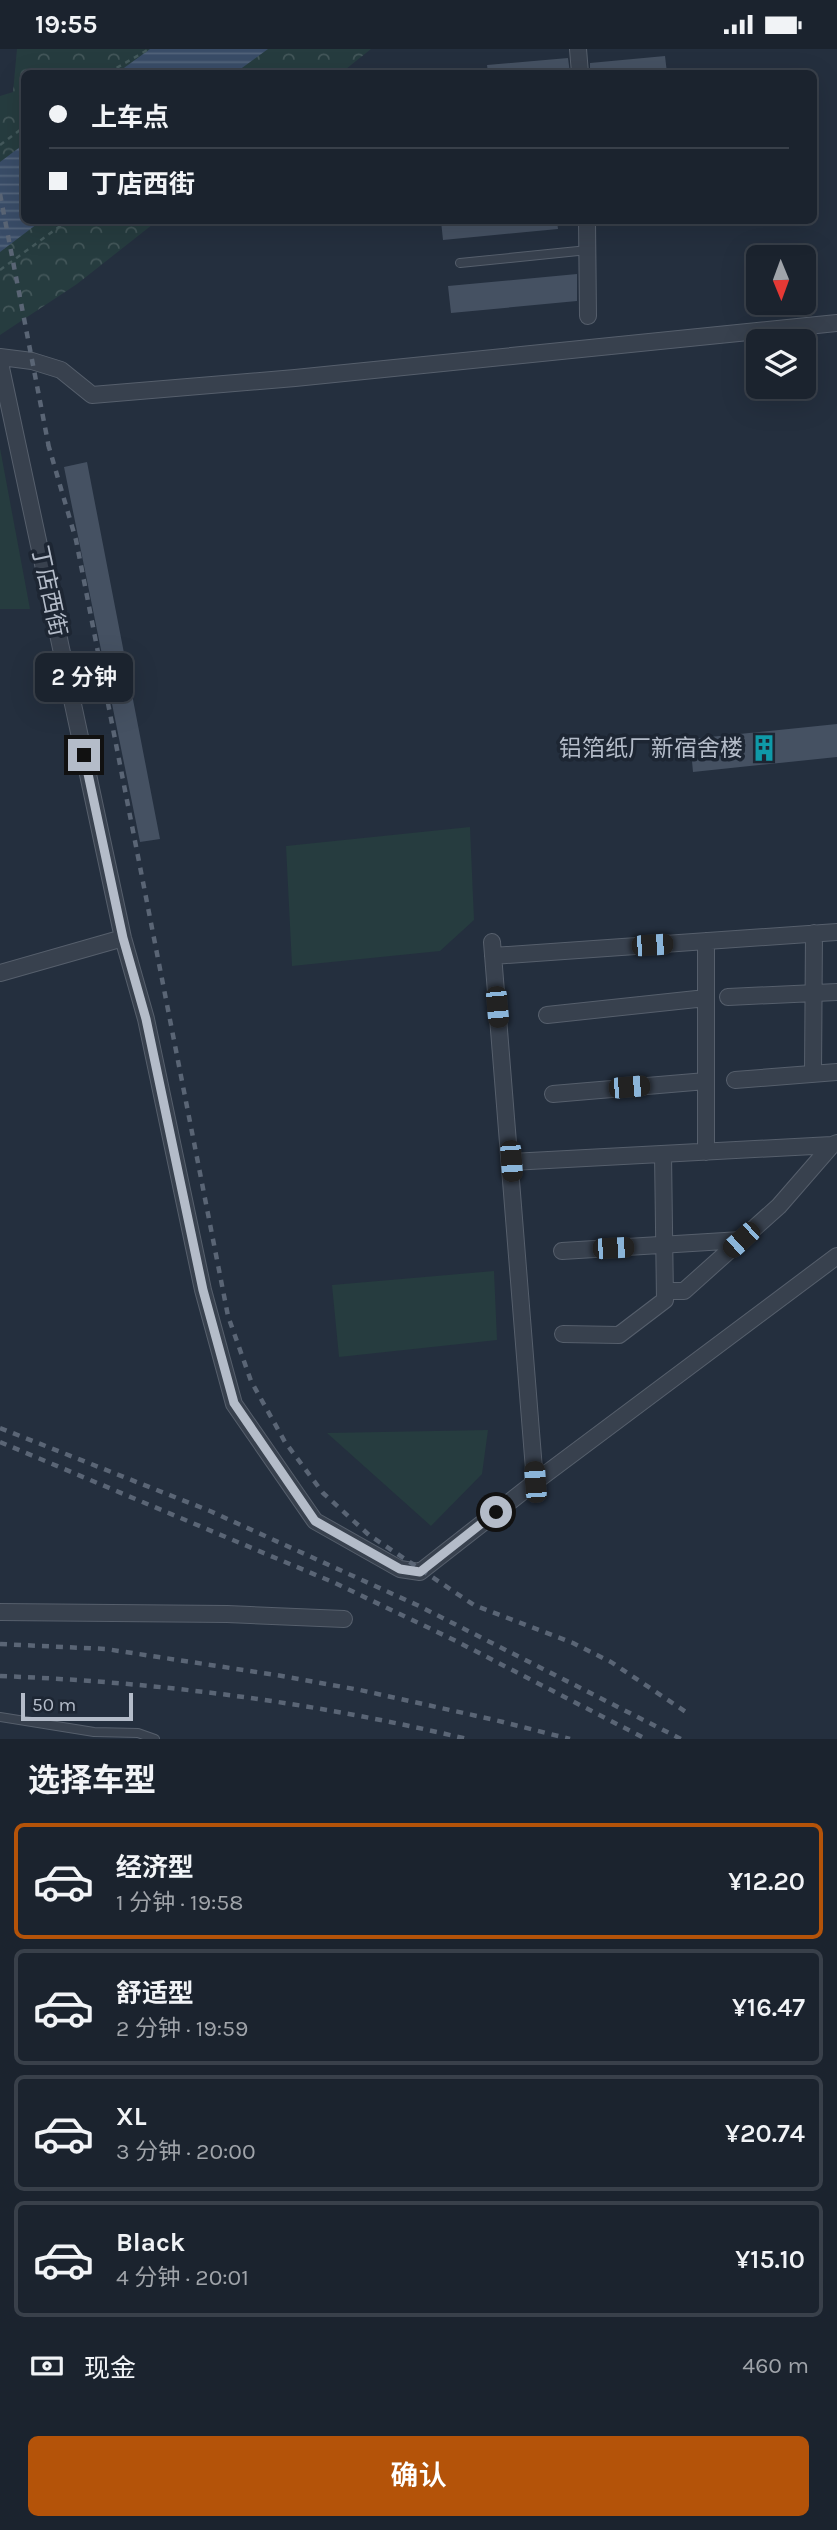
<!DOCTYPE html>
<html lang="zh">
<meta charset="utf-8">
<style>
body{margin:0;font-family:Karla,"Noto Sans SC",sans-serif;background:#242b36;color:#f1f3f6;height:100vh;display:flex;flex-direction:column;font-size:26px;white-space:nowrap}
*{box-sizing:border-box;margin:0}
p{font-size:23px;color:#a0a4aa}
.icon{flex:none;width:38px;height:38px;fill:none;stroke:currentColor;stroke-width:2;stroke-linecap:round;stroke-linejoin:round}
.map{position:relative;height:1690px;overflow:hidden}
.side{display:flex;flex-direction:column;background:#1b232e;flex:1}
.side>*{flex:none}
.hud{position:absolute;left:21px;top:21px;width:796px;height:154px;border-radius:10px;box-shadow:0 7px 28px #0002,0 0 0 2px #39404a;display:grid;align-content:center;height:154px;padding:0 28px;background:#1b232e}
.needle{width:46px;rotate:179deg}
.buttons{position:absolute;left:746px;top:196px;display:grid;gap:14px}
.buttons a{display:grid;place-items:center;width:70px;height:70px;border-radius:10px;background:#1b232e;box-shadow:0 7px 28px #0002,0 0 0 2px #39404a;font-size:35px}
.scale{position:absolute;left:21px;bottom:18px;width:112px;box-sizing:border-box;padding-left:7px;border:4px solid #b4bcc9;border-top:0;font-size:19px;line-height:24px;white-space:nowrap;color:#b4bcc9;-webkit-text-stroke:5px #1d2633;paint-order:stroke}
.end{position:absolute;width:32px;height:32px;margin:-16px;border:9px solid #b4bcc9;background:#111;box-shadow:0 0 0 4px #111}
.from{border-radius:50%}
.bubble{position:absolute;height:49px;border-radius:10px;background:#1b232e;box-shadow:0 7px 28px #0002,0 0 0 2px #39404a;font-size:23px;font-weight:600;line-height:49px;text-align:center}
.car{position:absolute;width:21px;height:42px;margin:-21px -10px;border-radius:9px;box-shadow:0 0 5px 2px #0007;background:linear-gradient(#222 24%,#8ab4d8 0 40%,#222 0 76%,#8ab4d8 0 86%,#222 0)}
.hud b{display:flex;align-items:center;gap:24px;height:66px;font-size:26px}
.hud b+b{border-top:2px solid #39404a}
.hud i{width:18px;height:18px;background:#f1f3f6}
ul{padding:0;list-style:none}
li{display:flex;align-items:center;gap:21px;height:116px;margin:0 14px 10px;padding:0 14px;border:4px solid #39404a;border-radius:10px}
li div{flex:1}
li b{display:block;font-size:26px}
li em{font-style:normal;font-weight:600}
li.current{border-color:#b45309}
li>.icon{width:63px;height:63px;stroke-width:1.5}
h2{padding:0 28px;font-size:32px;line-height:84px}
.pay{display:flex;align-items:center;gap:18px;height:77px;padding:0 28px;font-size:26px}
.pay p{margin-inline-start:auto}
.cta{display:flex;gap:14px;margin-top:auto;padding:14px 28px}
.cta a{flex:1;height:80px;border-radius:10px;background:#b45309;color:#fff;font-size:28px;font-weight:600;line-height:80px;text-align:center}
.status{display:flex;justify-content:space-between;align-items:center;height:49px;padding:0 35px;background:#1b232e;direction:ltr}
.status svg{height:19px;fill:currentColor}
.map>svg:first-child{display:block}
.grass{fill:#263c3f}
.park{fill:url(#park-crowns)}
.water{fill:url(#water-rules)}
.building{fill:#455162}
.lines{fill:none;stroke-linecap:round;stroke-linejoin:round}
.service-casing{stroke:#565f6c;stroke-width:10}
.minor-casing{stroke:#565f6c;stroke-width:18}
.path{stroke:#44595c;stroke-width:2.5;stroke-dasharray:5 5;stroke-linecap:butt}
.service{stroke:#38414e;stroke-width:8}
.minor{stroke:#38414e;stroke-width:16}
.rail{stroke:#5a6575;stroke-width:4.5;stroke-dasharray:7 7;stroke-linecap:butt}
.route{stroke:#b4bcc9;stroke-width:9}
.labels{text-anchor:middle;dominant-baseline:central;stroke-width:7;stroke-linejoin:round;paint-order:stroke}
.street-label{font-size:23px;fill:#b4bcc9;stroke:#1d2633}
.poi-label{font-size:23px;fill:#b4bcc9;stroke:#1d2633;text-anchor:end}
</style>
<div class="status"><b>19:55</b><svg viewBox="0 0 49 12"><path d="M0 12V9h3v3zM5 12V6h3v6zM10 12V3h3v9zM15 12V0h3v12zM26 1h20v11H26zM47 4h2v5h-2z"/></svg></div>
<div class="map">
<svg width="837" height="1690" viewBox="0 0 837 1690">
<defs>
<pattern id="park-crowns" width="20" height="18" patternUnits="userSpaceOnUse" patternTransform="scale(1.75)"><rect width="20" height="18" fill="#263c3f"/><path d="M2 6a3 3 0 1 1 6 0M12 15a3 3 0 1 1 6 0" fill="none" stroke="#435659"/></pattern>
<pattern id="water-rules" width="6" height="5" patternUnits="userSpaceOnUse" patternTransform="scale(1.75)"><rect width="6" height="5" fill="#394c67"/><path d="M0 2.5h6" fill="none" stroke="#53647b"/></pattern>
</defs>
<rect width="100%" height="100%" fill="#242f3e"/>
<path class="grass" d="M0 399 30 560H0Z
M470 778 474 871 440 902 292 917 286 797Z
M494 1222 497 1291 339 1308 332 1236Z
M488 1381 482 1425 431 1477 327 1384Z"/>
<path class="park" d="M17 0H371L341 24H24V172H157L77 235 0 286V47L13 43Z"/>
<path class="water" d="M150 0H268L235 24H117Z
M24 95V172H41L0 203V113Z"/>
<path class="building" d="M665 7 667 24H590V14Z
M568 9 570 24H488L487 16Z
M441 172H557L558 180 443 191Z
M577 225V252L451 264 448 237Z
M87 413 160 790 140 793 64 418Z
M837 675V708L693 723 690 690Z"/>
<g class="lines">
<defs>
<path id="service" d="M460 214 588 201
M0 1668 94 1683 138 1684 155 1690"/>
<path id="minor" d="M578 0 580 24
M587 172 588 267
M0 308 32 312 61 321 92 346 295 329 837 274
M0 314 123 889 146 970 203 1241 234 1355 315 1472 400 1520 420 1523 535 1433 837 1207
M706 892V1103
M492 893 535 1433
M493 907 837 883
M0 924 123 889
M728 948 837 943
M547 966 706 949
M813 1025 814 884
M735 1031 837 1023
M553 1045 706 1032
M511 1113 832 1096
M562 1202 741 1191
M665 1242H684L779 1157 832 1096 837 1094
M563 1285 619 1286 665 1251 663 1105
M0 1563 227 1565 344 1570"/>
</defs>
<use href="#service" class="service-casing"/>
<use href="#minor" class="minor-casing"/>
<path class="path" d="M108 24 149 0
M0 96 24 78
M0 221 67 172"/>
<use href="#service" class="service"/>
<use href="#minor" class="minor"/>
<path class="rail" d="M0 145 50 404
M48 395 76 491 228 1267 251 1332 285 1393 323 1444 369 1486 474 1556 573 1594 611 1613 689 1665
M0 1379 210 1462 417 1556 681 1690
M0 1393 335 1534 454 1591 646 1690
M0 1595 106 1600 276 1626 360 1641 495 1671 570 1690
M0 1627C158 1633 313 1653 467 1690"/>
</g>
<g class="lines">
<path class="route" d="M84 706 123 889 146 970 203 1241 234 1354 315 1472 400 1520 420 1523 496 1463"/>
</g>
<defs>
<symbol id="building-bare" viewBox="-9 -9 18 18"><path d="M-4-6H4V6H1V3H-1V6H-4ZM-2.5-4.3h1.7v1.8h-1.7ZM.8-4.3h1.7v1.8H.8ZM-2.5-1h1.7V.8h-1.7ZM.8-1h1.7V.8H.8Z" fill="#0f9aa8" stroke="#1d2633" stroke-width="2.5" paint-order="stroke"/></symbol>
</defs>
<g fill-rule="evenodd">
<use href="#building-bare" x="745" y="680" width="38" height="38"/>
</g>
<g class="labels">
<g class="street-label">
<text transform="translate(49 542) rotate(78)">丁店西街</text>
</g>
<g class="poi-label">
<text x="743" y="699">铝箔纸厂新宿舍楼</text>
</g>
</g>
</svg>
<div class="buttons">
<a><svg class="needle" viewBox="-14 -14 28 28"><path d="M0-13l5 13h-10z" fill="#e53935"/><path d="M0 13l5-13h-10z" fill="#a0a4aa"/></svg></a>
<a><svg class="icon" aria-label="layers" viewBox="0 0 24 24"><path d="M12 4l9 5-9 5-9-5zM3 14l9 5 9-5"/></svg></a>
</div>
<div class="scale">50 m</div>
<i class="end from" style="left:496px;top:1463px"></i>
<i class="end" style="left:84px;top:706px"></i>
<div class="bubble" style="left:35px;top:604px;width:98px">2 分钟</div>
<i class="car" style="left:652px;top:896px;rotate:86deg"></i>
<i class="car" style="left:497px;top:958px;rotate:175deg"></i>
<i class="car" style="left:629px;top:1038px;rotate:85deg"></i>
<i class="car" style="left:511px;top:1112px;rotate:176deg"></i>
<i class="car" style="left:741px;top:1191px;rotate:228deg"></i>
<i class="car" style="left:613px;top:1199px;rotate:87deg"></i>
<i class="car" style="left:535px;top:1433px;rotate:356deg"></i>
<div class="hud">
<b><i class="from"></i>上车点</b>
<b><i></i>丁店西街</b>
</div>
</div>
<section class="side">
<h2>选择车型</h2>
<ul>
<li class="current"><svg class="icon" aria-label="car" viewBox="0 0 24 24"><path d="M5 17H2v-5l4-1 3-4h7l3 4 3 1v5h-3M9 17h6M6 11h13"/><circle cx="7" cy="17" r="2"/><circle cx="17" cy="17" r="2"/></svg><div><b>经济型</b><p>1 分钟 · 19:58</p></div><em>¥12.20</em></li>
<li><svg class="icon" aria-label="car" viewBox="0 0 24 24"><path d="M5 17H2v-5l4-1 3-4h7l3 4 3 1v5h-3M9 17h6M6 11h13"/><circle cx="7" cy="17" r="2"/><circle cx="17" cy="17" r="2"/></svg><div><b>舒适型</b><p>2 分钟 · 19:59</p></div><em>¥16.47</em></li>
<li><svg class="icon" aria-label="car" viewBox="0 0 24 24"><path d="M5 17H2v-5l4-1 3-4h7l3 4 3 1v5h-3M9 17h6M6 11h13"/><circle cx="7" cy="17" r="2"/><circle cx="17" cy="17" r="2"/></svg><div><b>XL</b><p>3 分钟 · 20:00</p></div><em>¥20.74</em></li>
<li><svg class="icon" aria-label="car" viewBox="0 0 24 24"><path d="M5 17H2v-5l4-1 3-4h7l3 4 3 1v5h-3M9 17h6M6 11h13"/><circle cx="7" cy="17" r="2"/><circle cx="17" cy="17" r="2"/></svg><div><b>Black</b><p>4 分钟 · 20:01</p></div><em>¥15.10</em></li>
</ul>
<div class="pay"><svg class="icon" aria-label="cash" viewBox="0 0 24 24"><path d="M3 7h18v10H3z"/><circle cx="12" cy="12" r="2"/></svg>现金<p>460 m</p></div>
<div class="cta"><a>确认</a></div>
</section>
